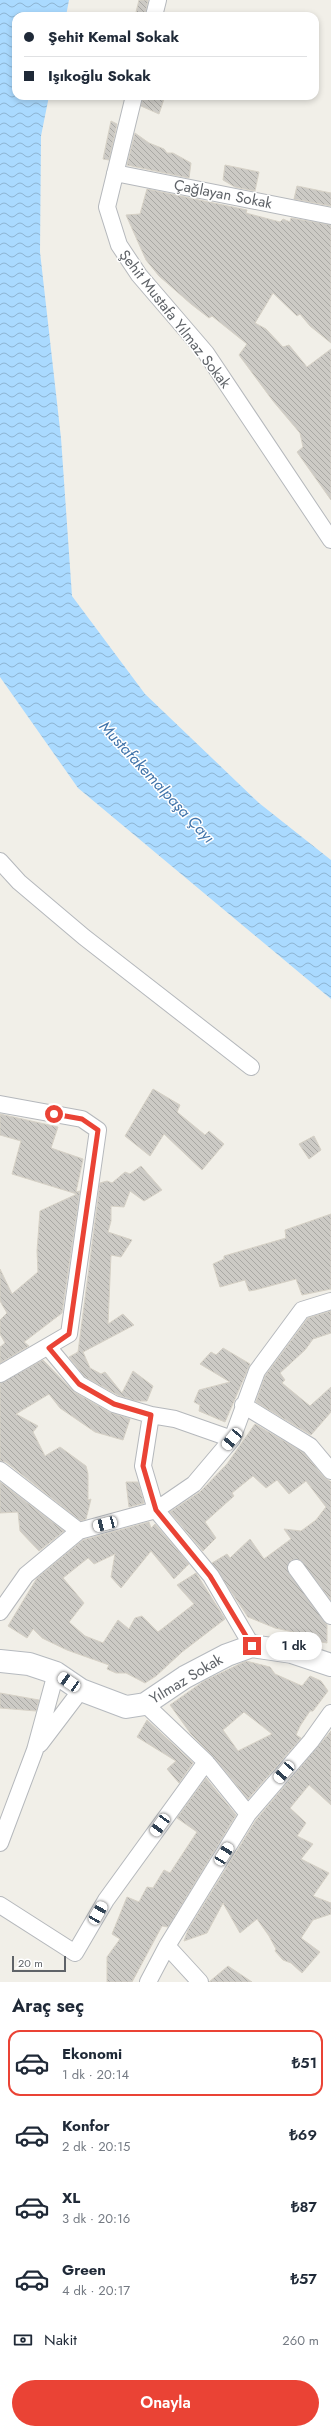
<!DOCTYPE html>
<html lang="tr">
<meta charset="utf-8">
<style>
body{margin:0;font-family:Jost,sans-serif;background:#f2f2f3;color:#1f2937;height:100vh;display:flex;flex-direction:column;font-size:15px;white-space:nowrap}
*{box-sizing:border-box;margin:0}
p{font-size:13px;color:#747a83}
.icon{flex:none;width:22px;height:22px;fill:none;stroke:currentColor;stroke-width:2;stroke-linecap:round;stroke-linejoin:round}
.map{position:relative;height:1982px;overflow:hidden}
.drawer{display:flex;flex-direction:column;background:#fff;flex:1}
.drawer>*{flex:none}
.hud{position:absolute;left:12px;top:12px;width:307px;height:88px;border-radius:12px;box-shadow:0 2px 6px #0003;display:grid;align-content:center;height:88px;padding:0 12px;background:#fff}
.scale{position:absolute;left:12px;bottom:10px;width:54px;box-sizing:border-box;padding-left:4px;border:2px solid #5f6368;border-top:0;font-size:11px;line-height:14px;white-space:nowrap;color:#5f6368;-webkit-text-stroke:3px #fff;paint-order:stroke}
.end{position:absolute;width:18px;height:18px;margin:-9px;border:5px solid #ea4335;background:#fff;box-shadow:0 0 0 2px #fff}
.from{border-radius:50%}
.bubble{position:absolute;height:28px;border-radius:14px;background:#fff;box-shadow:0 2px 6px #0003;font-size:13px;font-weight:600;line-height:28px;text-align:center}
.car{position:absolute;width:12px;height:24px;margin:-12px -6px;border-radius:5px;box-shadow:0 0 3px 1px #0007;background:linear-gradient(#fff 24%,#345 0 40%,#fff 0 76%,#345 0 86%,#fff 0)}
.hud b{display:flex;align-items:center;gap:14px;height:38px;font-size:15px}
.hud b+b{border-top:1px solid #e0e1e3}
.hud i{width:10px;height:10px;background:#1f2937}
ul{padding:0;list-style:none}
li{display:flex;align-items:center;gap:12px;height:66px;margin:0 8px 6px;padding:0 4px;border:2px solid transparent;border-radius:12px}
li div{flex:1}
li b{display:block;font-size:15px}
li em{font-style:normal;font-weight:600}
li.selected{border-color:#ea4335}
li>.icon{width:36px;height:36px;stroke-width:1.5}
h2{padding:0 12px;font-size:18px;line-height:48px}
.pay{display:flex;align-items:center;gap:10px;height:44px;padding:0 12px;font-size:15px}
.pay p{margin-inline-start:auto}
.action{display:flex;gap:8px;margin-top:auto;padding:8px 12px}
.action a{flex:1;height:46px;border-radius:24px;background:#ea4335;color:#fff;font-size:16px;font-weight:600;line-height:46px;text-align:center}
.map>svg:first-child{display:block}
.water{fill:url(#water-waves)}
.building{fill:url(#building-back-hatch);stroke:#d6d1c6;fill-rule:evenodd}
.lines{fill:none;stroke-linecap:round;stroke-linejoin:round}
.minor-casing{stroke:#b5b8bc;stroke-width:18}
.secondary-casing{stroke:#b6babf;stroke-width:24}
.minor{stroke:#fff;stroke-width:16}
.secondary{stroke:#fff;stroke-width:22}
.route{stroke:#ea4335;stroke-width:5}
.labels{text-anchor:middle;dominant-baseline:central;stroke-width:3;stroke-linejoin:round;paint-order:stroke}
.street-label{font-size:15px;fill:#5f6368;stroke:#fff}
.water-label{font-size:16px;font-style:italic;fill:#4174aa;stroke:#fff}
</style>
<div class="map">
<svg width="331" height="1982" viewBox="0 0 331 1982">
<defs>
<pattern id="water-waves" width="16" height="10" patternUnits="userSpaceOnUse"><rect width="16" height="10" fill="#aadaff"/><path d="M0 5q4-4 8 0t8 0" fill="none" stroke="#8eb4d2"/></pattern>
<pattern id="building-back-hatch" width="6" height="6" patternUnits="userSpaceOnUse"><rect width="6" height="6" fill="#cccac5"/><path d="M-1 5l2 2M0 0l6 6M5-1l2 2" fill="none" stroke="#a9a8a4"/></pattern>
</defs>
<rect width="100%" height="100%" fill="#f1efe8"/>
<path class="water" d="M0 0H69L66 16H16V96H49L41 136 40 252 61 438 72 596 145 694 259 803 331 860V999L78 788 0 677Z"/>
<path class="building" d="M139 0H148L145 16H135Z
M143 96H165L159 114 141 106Z
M111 121 117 124 109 160 103 159Z
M135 133 149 143 164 149 167 153H173L191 163 189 178 127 165Z
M225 165 259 172 255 191 235 187 223 180Z
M297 186 331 193V206L294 199Z
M147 189 247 210 246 213 280 222 283 219 290 222 291 218 331 225V343L310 326 300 314 297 316 273 293 255 323 266 329 283 347 289 345 307 367 331 349V500L297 452 303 447 300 433 273 401 239 355 247 344 212 316 209 318 191 304 159 276 146 260 126 215 140 214Z
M153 1089 180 1105 177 1112 205 1135 209 1131 224 1144 202 1170 164 1134 150 1156 125 1136Z
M0 1114 58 1127 51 1148 83 1159 76 1192 80 1191 62 1313 24 1342 29 1346 0 1363V1347L5 1343 0 1334V1320L7 1313 0 1301V1269L12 1294 38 1272 37 1251 40 1211 77 1194 12 1174 21 1141 0 1135Z
M314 1136 321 1150 309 1159 299 1144Z
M141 1166 162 1190 144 1201 130 1191 124 1207 111 1206V1221L108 1232 132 1240 121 1257 111 1255 108 1324 123 1314 134 1325 83 1352 90 1368 101 1374 105 1372 122 1393 133 1371 153 1386 147 1401H136L118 1395 85 1377 69 1357 78 1352 100 1183 107 1181 112 1183 125 1172 130 1174Z
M331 1214V1289L302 1295 296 1279 255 1290 249 1291 245 1280 220 1287 213 1264 224 1259V1256L286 1238 285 1230Z
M331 1311V1333L313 1339 305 1350 280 1373 285 1380 282 1383 310 1406 331 1387V1412L311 1435 256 1402 265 1376 308 1318Z
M223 1348 250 1364 225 1422 199 1411 200 1405 194 1402 199 1390 230 1382 200 1364 211 1352 216 1355Z
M43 1360 74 1392 109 1412 130 1419 123 1440 95 1432 60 1408 49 1394 16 1414 38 1426 33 1432 45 1456 60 1447 86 1466 88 1474V1500L91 1499 86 1519 81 1521 6 1462 0 1461V1383Z
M255 1424 304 1453 324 1477 331 1482V1600L300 1560H291L287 1569 327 1625V1643L310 1640 298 1633 275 1628 248 1617 212 1563 227 1554 230 1558 250 1539 264 1559 291 1539 284 1529 301 1531 316 1520 326 1507 306 1481 289 1494 277 1480 266 1488 253 1476 232 1493 234 1496 205 1522 216 1538 203 1551 170 1512 200 1492 227 1464Z
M0 1482 64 1531 39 1551 20 1531 18 1512 0 1513Z
M126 1482H138L144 1503 129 1507Z
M149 1522 151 1528 155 1524 189 1564 174 1579 151 1551 121 1588 111 1577 115 1554 94 1564 88 1558 63 1578 84 1603 69 1622 85 1636 103 1643 118 1620 129 1629 135 1618 142 1616 158 1632 194 1604 177 1585 196 1573 225 1619 182 1652 156 1676 145 1683 126 1673H116L107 1669 109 1665 67 1650 42 1638 33 1629 27 1638 8 1626 37 1578 83 1540Z
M246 1661 270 1667 275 1674 302 1686 310 1676 321 1681 328 1691 313 1711H310L300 1726 296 1735 301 1738 248 1799 213 1756 191 1734 170 1705 204 1681ZM244 1712 272 1734 238 1751 223 1730Z
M0 1693 39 1700 36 1711 0 1708Z
M147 1720 193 1763 179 1783 167 1769 176 1761 137 1737Z
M331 1731V1805L309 1785 290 1808 306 1823 297 1836 313 1844 301 1859 329 1873 313 1896 331 1903V1914L313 1920 301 1938 320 1952 302 1973 291 1963 283 1960 275 1951 276 1949 269 1936 257 1919 240 1933 223 1903 207 1933 184 1941 188 1930 256 1820Z
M206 1778 236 1815 168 1927 162 1926 132 1982H107V1957L120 1939 112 1934 127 1897 139 1902 147 1887 153 1888 164 1870 170 1873 197 1832 177 1818Z
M228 1966 252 1982H209Z"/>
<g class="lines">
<defs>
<path id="minor" d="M154 16 158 0
M134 96 107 207 119 245 139 275 206 353 331 540
M115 173 331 216
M0 861 19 882 84 937 251 1067
M0 1104 82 1119 98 1130 69 1334 0 1374
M49 1348 79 1384 114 1404 151 1415 175 1419 232 1439
M243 1405 310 1446 331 1471
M151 1415 143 1466 156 1510 211 1576 252 1646
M0 1470 79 1531
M296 1568 331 1616
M0 1612 26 1575 79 1531 156 1510 194 1484 232 1439 257 1371 302 1310 331 1301
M145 1704 206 1762 248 1814
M40 1744 81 1690
M0 1843 35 1750 56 1673
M0 1905 75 1953 106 1900 206 1762
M167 1946 200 1982
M148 1982 167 1946 248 1814 311 1741 331 1713"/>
<path id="secondary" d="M0 1661 29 1664 56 1673 81 1690 126 1707 145 1704 185 1677 227 1655 252 1646 292 1652 331 1665"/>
</defs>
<use href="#minor" class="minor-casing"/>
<use href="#secondary" class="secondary-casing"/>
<use href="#minor" class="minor"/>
<use href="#secondary" class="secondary"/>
</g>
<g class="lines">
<path class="route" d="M54 1114 82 1119 98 1130 69 1334 49 1348 79 1384 114 1404 151 1415 143 1466 156 1510 210 1576 252 1646"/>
</g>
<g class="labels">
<g class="street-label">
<text transform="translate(223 194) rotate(11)">Çağlayan Sokak</text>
<text transform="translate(175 319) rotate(52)">Şehit Mustafa Yılmaz Sokak</text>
<text transform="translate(186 1679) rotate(-31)">Yılmaz Sokak</text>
</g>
<g class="water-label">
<text transform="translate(157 782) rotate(47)">Mustafakemalpaşa Çayı</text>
</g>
</g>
</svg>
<div class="scale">20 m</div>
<i class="end from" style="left:54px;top:1114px"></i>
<i class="end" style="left:252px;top:1646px"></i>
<div class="bubble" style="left:266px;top:1632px;width:56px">1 dk</div>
<i class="car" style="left:232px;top:1439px;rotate:220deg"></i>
<i class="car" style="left:105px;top:1524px;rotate:255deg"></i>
<i class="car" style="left:69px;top:1682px;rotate:304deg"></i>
<i class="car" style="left:284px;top:1772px;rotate:221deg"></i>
<i class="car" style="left:160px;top:1825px;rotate:216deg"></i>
<i class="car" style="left:224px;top:1854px;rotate:32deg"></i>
<i class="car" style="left:98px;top:1913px;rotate:30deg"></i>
<div class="hud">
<b><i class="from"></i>Şehit Kemal Sokak</b>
<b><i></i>Işıkoğlu Sokak</b>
</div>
</div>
<section class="drawer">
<h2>Araç seç</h2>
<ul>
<li class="selected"><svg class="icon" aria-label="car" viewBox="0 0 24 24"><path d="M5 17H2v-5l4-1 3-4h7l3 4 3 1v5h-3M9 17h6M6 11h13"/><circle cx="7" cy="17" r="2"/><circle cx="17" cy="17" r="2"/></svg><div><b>Ekonomi</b><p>1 dk · 20:14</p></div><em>₺51</em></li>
<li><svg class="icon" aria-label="car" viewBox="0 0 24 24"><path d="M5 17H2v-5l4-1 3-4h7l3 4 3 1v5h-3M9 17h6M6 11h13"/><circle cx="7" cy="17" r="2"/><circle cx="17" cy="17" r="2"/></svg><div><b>Konfor</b><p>2 dk · 20:15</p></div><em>₺69</em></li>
<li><svg class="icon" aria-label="car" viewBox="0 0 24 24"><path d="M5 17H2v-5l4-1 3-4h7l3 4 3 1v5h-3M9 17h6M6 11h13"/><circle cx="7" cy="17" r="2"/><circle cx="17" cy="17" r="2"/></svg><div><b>XL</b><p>3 dk · 20:16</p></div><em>₺87</em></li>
<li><svg class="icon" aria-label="car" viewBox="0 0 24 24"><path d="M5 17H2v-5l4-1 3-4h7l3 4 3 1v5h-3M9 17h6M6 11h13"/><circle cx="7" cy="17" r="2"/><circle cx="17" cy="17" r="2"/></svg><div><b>Green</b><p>4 dk · 20:17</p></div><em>₺57</em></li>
</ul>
<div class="pay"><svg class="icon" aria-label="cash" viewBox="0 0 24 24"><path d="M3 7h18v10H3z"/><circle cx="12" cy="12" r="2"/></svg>Nakit<p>260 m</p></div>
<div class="action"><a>Onayla</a></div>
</section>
